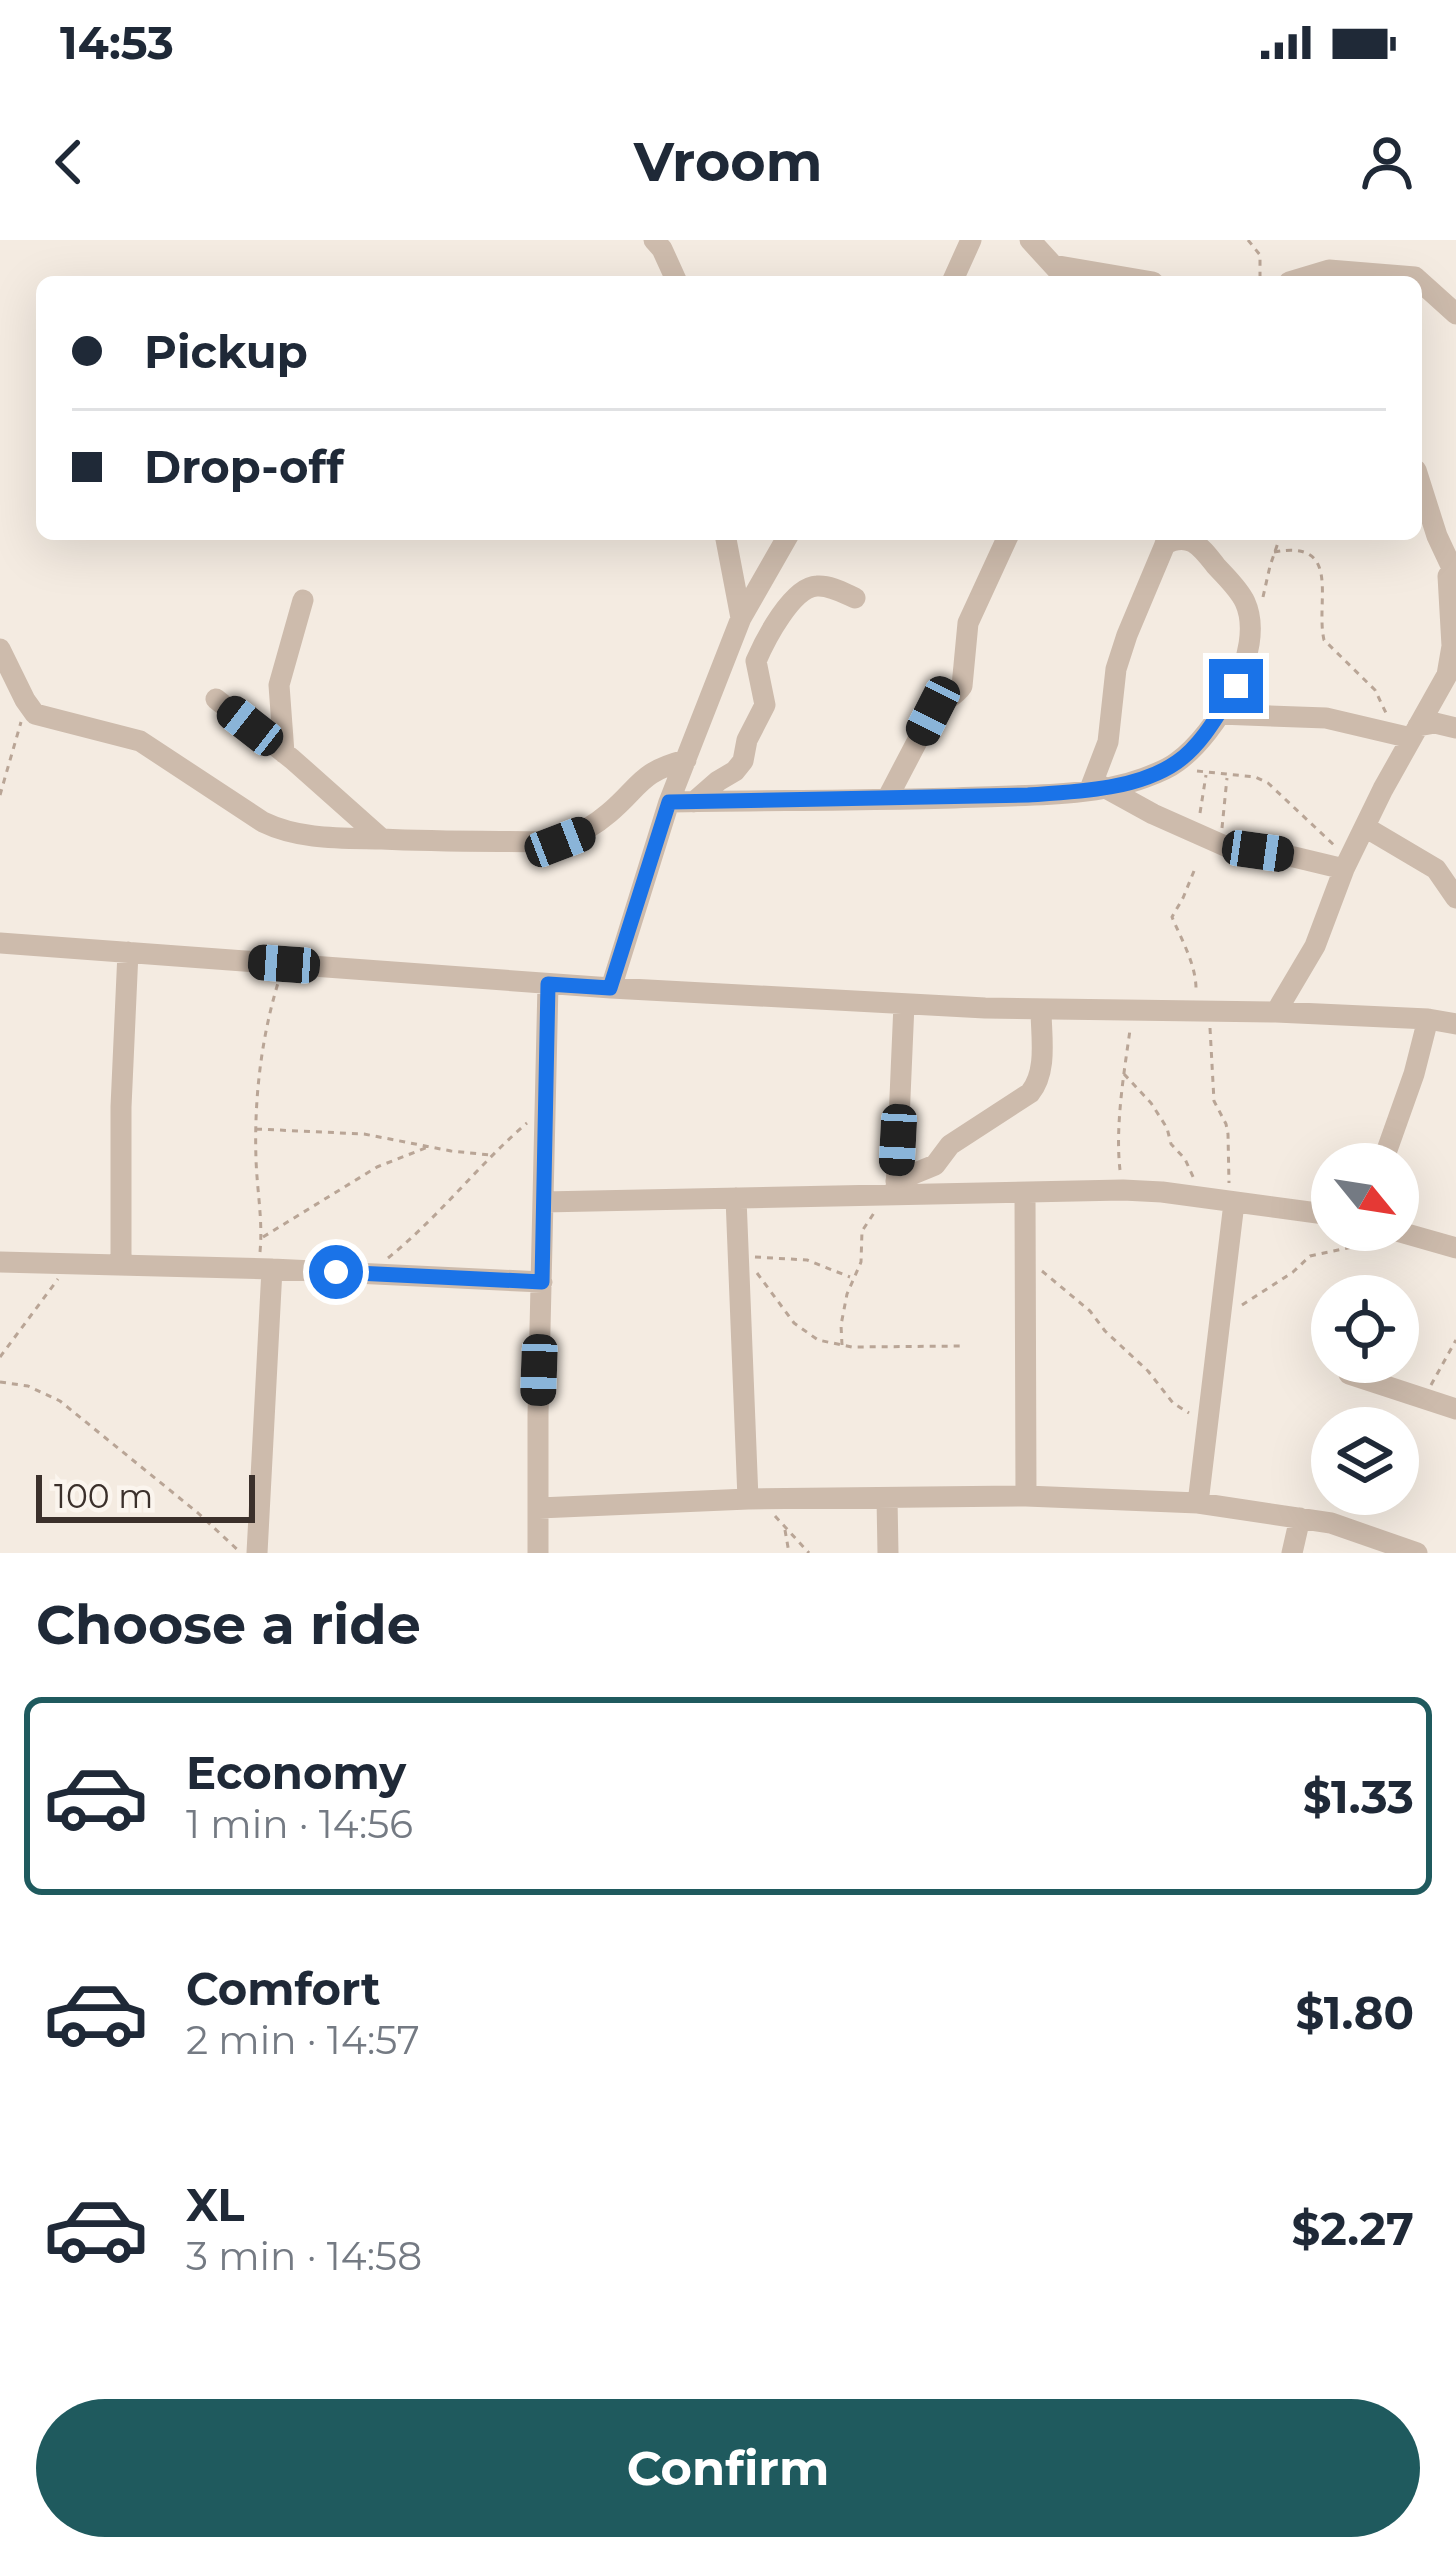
<!DOCTYPE html>
<meta charset="utf-8">
<style>
body{margin:0;font-family:Montserrat,sans-serif;background:#f6f6f7;color:#1f2937;height:100vh;display:flex;flex-direction:column;font-size:45px;white-space:nowrap}
*{box-sizing:border-box;margin:0}
p{font-size:39px;color:#747a83}
.icon{flex:none;width:66px;height:66px;fill:none;stroke:currentColor;stroke-width:2;stroke-linecap:round;stroke-linejoin:round}
.map{position:relative;height:1313px;overflow:hidden}
.drawer{display:flex;flex-direction:column;background:#fff;flex:1}
.drawer>*{flex:none}
.banner{position:absolute;left:36px;top:36px;width:1386px;height:264px;border-radius:18px;box-shadow:0 12px 48px #0002;display:grid;align-content:center;height:264px;padding:0 36px;background:#fff}
.needle{width:78px;rotate:120deg}
.controls{position:absolute;left:1311px;top:903px;display:grid;gap:24px}
.controls a{display:grid;place-items:center;width:108px;height:108px;border-radius:50%;background:#fff;box-shadow:0 12px 48px #0002;font-size:60px}
.scale{position:absolute;left:36px;bottom:30px;width:219px;box-sizing:border-box;padding-left:12px;border:6px solid #3b302b;border-top:0;font-size:33px;line-height:42px;white-space:nowrap;color:#3b302b;-webkit-text-stroke:9px #fbf5ee;paint-order:stroke}
.end{position:absolute;width:54px;height:54px;margin:-27px;border:15px solid #1a73e8;background:#fff;box-shadow:0 0 0 6px #fff}
.from{border-radius:50%}
.car{position:absolute;width:36px;height:72px;margin:-36px -18px;border-radius:15px;box-shadow:0 0 9px 3px #0007;background:linear-gradient(#222 24%,#8ab4d8 0 40%,#222 0 76%,#8ab4d8 0 86%,#222 0)}
.banner b{display:flex;align-items:center;gap:42px;height:114px;font-size:45px}
.banner b+b{border-top:3px solid #e0e1e3}
.banner i{width:30px;height:30px;background:#1f2937}
ul{padding:0;list-style:none}
li{display:flex;align-items:center;gap:36px;height:198px;margin:0 24px 18px;padding:0 12px;border:6px solid transparent;border-radius:18px}
li div{flex:1}
li b{display:block;font-size:45px}
li em{font-style:normal;font-weight:700}
li.active{border-color:#1f5a5e}
li>.icon{width:108px;height:108px;stroke-width:1.5}
h2{padding:0 36px;font-size:54px;line-height:144px}
.primary-button{display:flex;gap:24px;margin-top:auto;padding:24px 36px}
.primary-button a{flex:1;height:138px;border-radius:72px;background:#1f5a5e;color:#fff;font-size:48px;font-weight:700;line-height:138px;text-align:center}
.status{display:flex;justify-content:space-between;align-items:center;height:84px;padding:0 60px;background:#fff;direction:ltr}
.status svg{height:33px;fill:currentColor}
header{display:flex;justify-content:space-between;align-items:center;height:156px;padding:0 36px;background:#fff;font-size:54px;font-weight:700}
.map>svg:first-child{display:block}
.lines{fill:none;stroke-linecap:round;stroke-linejoin:round}
.path{stroke:#b9a596;stroke-width:3;stroke-dasharray:6 6;stroke-linecap:butt}
.minor{stroke:#cdbbac;stroke-width:21}
.route{stroke:#1a73e8;stroke-width:15}
</style>
<div class="status"><b>14:53</b><svg viewBox="0 0 49 12"><path d="M0 12V9h3v3zM5 12V6h3v6zM10 12V3h3v9zM15 12V0h3v12zM26 1h20v11H26zM47 4h2v5h-2z"/></svg></div>
<header><svg class="icon" aria-label="back" viewBox="0 0 24 24"><path d="M15 5l-7 7 7 7"/></svg>Vroom<svg class="icon" aria-label="person" viewBox="0 0 24 24"><circle cx="12" cy="8" r="4"/><path d="M4 21q1-7 8-7t8 7"/></svg></header>
<div class="map">
<svg width="1456" height="1313" viewBox="0 0 1456 1313">
<rect width="100%" height="100%" fill="#f4ebe1"/>
<g class="lines">
<path class="path" d="M1248 0 1260 15V42
M973 294 989 296
M1274 312C1343 299 1315 361 1324 400L1375 450 1386 473
M1263 357 1270 326 1281 294
M1197 531 1255 537 1268 543 1335 606
M0 555 21 482
M1200 573 1206 535
M1222 588 1227 538
M1194 631 1183 658 1172 677C1182 701 1197 726 1196 752
M1210 788 1214 861 1226 884 1228 894 1229 943
M1124 834 1151 863 1167 888 1171 904 1185 919 1194 939
M256 889 364 894 451 911 490 915
M1120 930C1115 886 1124 833 1130 790
M263 997 377 927 428 907
M260 1012C263 980 257 951 256 919 254 860 261 799 278 743
M755 1017 807 1020 850 1037
M388 1018C439 977 478 925 527 883
M1042 1031 1090 1071 1105 1091 1148 1131 1173 1163 1189 1173
M757 1033 794 1083 818 1100 852 1107 964 1106
M1242 1065 1293 1032 1310 1016 1376 1002
M842 1105 841 1085 847 1054 861 1022 862 991 874 973
M0 1117 58 1039
M0 1142 28 1146 60 1161 198 1273 240 1312
M1431 1145 1456 1100
M775 1276 809 1313
M785 1290 789 1313"/>
<path class="minor" d="M654 0 662 9 677 42
M1030 0 1062 35
M1053 25 1153 42
M952 42 971 0
M1289 42 1329 30 1415 37 1456 74
M1416 230 1437 296 1452 328
M725 294 741 378
M0 409 25 460 35 474 140 501 263 582C300 600 342 598 382 599 441 602 500 601 559 602 578 595 594 586 609 573 641 546 639 532 686 520
M216 459 292 519 382 599
M1219 474 1326 478 1411 498
M1418 486 1435 483 1456 488
M284 513 279 445 303 360
M1104 547 1153 574 1234 610 1294 617 1344 629
M1090 549 1108 502 1116 429 1127 395 1169 295
M887 559 933 471C941 461 955 457 962 446L968 383 1009 294
M669 562C773 560 877 561 981 557 1032 555 1095 556 1144 538 1155 534 1168 529 1177 522 1216 494 1267 410 1245 362 1239 349 1226 337 1216 326 1201 307 1190 291 1165 304
M694 562 718 541 735 531 743 521 747 500 765 465 756 421C765 400 792 347 817 346 830 345 844 353 855 358
M1365 587 1436 629 1456 658
M0 703 611 748 985 768 1276 772 1428 779 1456 784
M611 748 669 562 741 378 789 294
M1276 772 1315 706 1344 629 1383 549 1447 435 1452 406 1448 336 1456 324
M1382 924 1414 834 1428 779
M896 941 935 925 950 905 1030 853C1048 831 1041 796 1041 769
M896 950 904 764
M1025 953 1026 1256
M736 958 748 1259
M543 962 1123 950 1162 952 1332 975
M1393 990 1456 1008
M0 1022 272 1029 542 1042
M121 1025V867L128 712
M1349 1134 1456 1169
M887 1258 888 1313
M1198 1263 1234 963
M539 1268 748 1259 1026 1256 1198 1263 1331 1283 1417 1313
M257 1313 272 1029
M538 1313V1175L548 744
M1292 1313 1300 1278"/>
</g>
<g class="lines">
<path class="route" d="M336 1032 542 1042 548 744 610 748 669 562 1028 555C1075 552 1137 550 1177 522 1203 504 1220 471 1236 446"/>
</g>
</svg>
<div class="controls">
<a><svg class="needle" viewBox="-14 -14 28 28"><path d="M0-13l5 13h-10z" fill="#e53935"/><path d="M0 13l5-13h-10z" fill="#747a83"/></svg></a>
<a><svg class="icon" aria-label="locate" viewBox="0 0 24 24"><circle cx="12" cy="12" r="6"/><path d="M12 2v4M12 18v4M2 12h4M18 12h4"/></svg></a>
<a><svg class="icon" aria-label="layers" viewBox="0 0 24 24"><path d="M12 4l9 5-9 5-9-5zM3 14l9 5 9-5"/></svg></a>
</div>
<div class="scale">100 m</div>
<i class="end from" style="left:336px;top:1032px"></i>
<i class="end" style="left:1236px;top:446px"></i>
<i class="car" style="left:933px;top:471px;rotate:207deg"></i>
<i class="car" style="left:250px;top:486px;rotate:308deg"></i>
<i class="car" style="left:560px;top:602px;rotate:69deg"></i>
<i class="car" style="left:1258px;top:611px;rotate:98deg"></i>
<i class="car" style="left:284px;top:724px;rotate:274deg"></i>
<i class="car" style="left:898px;top:900px;rotate:183deg"></i>
<i class="car" style="left:539px;top:1130px;rotate:182deg"></i>
<div class="banner">
<b><i class="from"></i>Pickup</b>
<b><i></i>Drop-off</b>
</div>
</div>
<section class="drawer">
<h2>Choose a ride</h2>
<ul>
<li class="active"><svg class="icon" aria-label="car" viewBox="0 0 24 24"><path d="M5 17H2v-5l4-1 3-4h7l3 4 3 1v5h-3M9 17h6M6 11h13"/><circle cx="7" cy="17" r="2"/><circle cx="17" cy="17" r="2"/></svg><div><b>Economy</b><p>1 min · 14:56</p></div><em>$1.33</em></li>
<li><svg class="icon" aria-label="car" viewBox="0 0 24 24"><path d="M5 17H2v-5l4-1 3-4h7l3 4 3 1v5h-3M9 17h6M6 11h13"/><circle cx="7" cy="17" r="2"/><circle cx="17" cy="17" r="2"/></svg><div><b>Comfort</b><p>2 min · 14:57</p></div><em>$1.80</em></li>
<li><svg class="icon" aria-label="car" viewBox="0 0 24 24"><path d="M5 17H2v-5l4-1 3-4h7l3 4 3 1v5h-3M9 17h6M6 11h13"/><circle cx="7" cy="17" r="2"/><circle cx="17" cy="17" r="2"/></svg><div><b>XL</b><p>3 min · 14:58</p></div><em>$2.27</em></li>
</ul>
<div class="primary-button"><a>Confirm</a></div>
</section>
